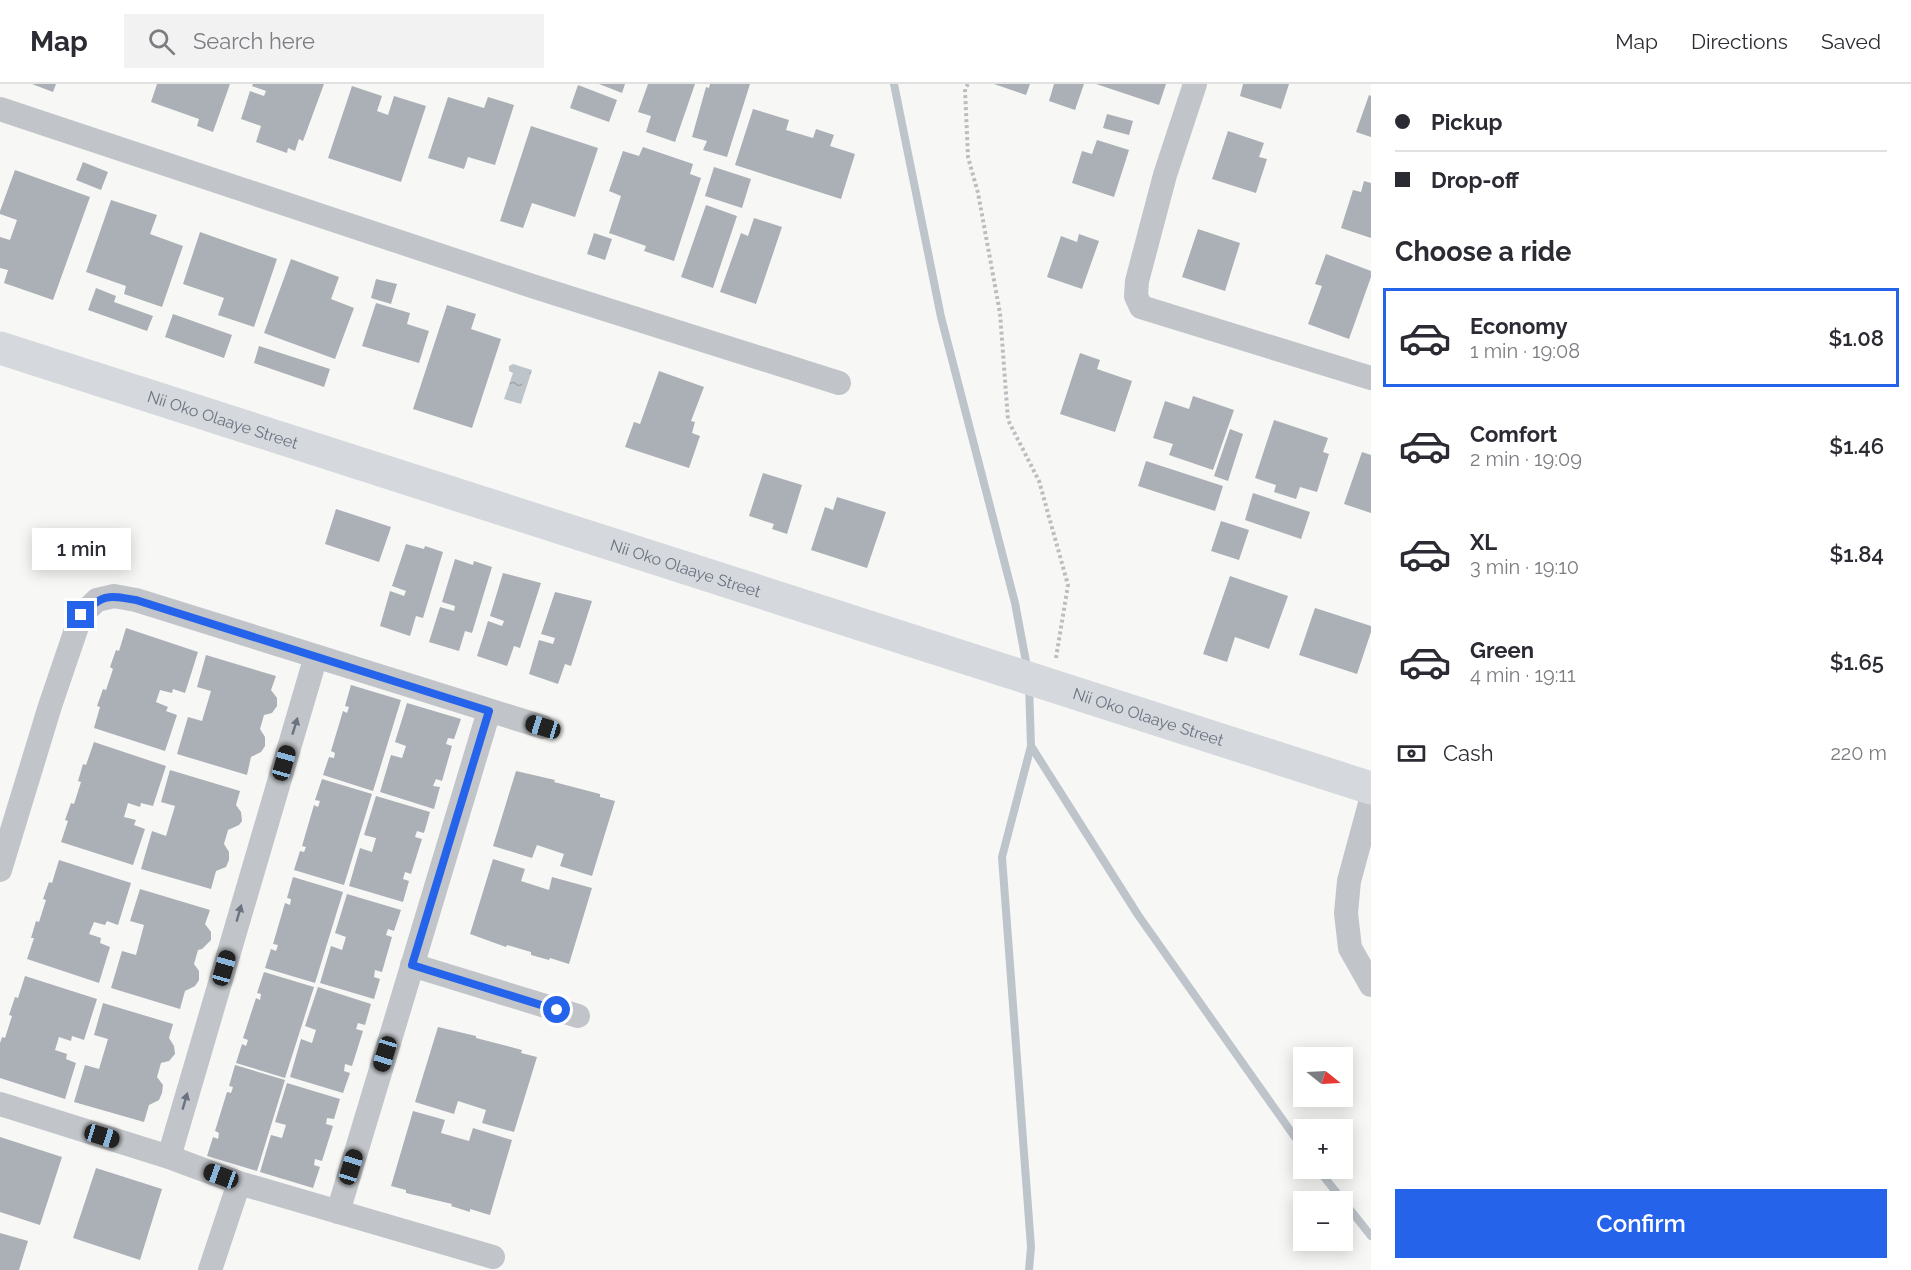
<!DOCTYPE html>
<meta charset="utf-8">
<style>
body{margin:0;font-family:Raleway,sans-serif;background:#f2f2f3;color:#2b2b33;height:100vh;display:flex;flex-direction:column;font-size:22px;white-space:nowrap}
*{box-sizing:border-box;margin:0}
p{font-size:20px;color:#7c7c81}
.icon{flex:none;width:33px;height:33px;fill:none;stroke:currentColor;stroke-width:2;stroke-linecap:round;stroke-linejoin:round}
.map{position:relative;flex:1;overflow:hidden}
.panel{display:flex;flex-direction:column;background:#fff;width:540px}
.panel>*{flex:none}
.banner{display:grid;align-content:center;height:132px;padding:0 24px;background:#fff}
.needle{width:39px;rotate:108deg}
.buttons{position:absolute;left:1293px;top:963px;display:grid;gap:12px}
.buttons a{display:grid;place-items:center;width:60px;height:60px;border-radius:0px;background:#fff;box-shadow:0 3px 15px #0003;font-size:30px}
.end{position:absolute;width:27px;height:27px;margin:-14px;border:8px solid #2563eb;background:#fff;box-shadow:0 0 0 3px #fff}
.from{border-radius:50%}
.bubble{position:absolute;height:42px;border-radius:0px;background:#fff;box-shadow:0 3px 15px #0003;font-size:20px;font-weight:600;line-height:42px;text-align:center}
.car{position:absolute;width:18px;height:36px;margin:-18px -9px;border-radius:8px;box-shadow:0 0 4px 2px #0007;background:linear-gradient(#222 24%,#8ab4d8 0 40%,#222 0 76%,#8ab4d8 0 86%,#222 0)}
.banner b{display:flex;align-items:center;gap:21px;height:57px;font-size:22px}
.banner b+b{border-top:2px solid #e1e1e2}
.banner i{width:15px;height:15px;background:#2b2b33}
ul{padding:0;list-style:none}
li{display:flex;align-items:center;gap:18px;height:99px;margin:0 12px 9px;padding:0 12px;border:3px solid transparent;border-radius:0px}
li div{flex:1}
li b{display:block;font-size:22px}
li em{font-style:normal;font-weight:600}
li.current{border-color:#2563eb}
li>.icon{width:54px;height:54px;stroke-width:1.5}
h2{padding:0 24px;font-size:27px;line-height:72px}
.pay{display:flex;align-items:center;gap:15px;height:66px;padding:0 24px;font-size:22px}
.pay p{margin-inline-start:auto}
.action{display:flex;gap:12px;margin-top:auto;padding:12px 24px}
.action a{flex:1;height:69px;border-radius:0px;background:#2563eb;color:#fff;font-size:24px;font-weight:600;line-height:69px;text-align:center}
header{display:flex;align-items:center;gap:36px;box-sizing:border-box;height:84px;padding:0 30px;background:#fff;border-bottom:2px solid #e1e1e2}
header strong{font-size:28px}
nav{display:flex;gap:33px;margin-inline-start:auto;font-size:21px}
.search{width:420px;height:54px;background:#f2f2f3;display:flex;align-items:center;gap:15px;box-sizing:border-box;padding:0 21px;border-radius:0px;color:#7c7c81;font-size:22px}
main{display:flex;flex:1;min-height:0}
.map>svg:first-child{display:block}
.water{fill:url(#water-ripples)}
.lines{fill:none;stroke-linecap:round;stroke-linejoin:round}
.stream{stroke:#bdc4ca;stroke-width:8}
.building{fill:#abb0b6}
.path{stroke:#bbbdc0;stroke-width:4;stroke-dasharray:3 3;stroke-linecap:butt}
.street{stroke:#c1c4c8;stroke-width:24}
.secondary{stroke:#d5d8dc;stroke-width:33}
.oneway{fill:#697382}
.route{stroke:#2563eb;stroke-width:8}
.labels{text-anchor:middle;dominant-baseline:central;stroke-width:6;stroke-linejoin:round;paint-order:stroke}
.street-label{font-size:16px;fill:#697382;stroke:#fff}
</style>
<header>
<strong>Map</strong>
<div class="search"><svg class="icon" aria-label="search" viewBox="0 0 24 24"><circle cx="10" cy="10" r="6"/><path d="M15 15l6 6"/></svg>Search here</div>
<nav><a>Map</a><a>Directions</a><a>Saved</a></nav>
</header>
<main>
<div class="map">
<svg width="1371" height="1186" viewBox="0 0 1371 1186">
<defs>
<pattern id="water-ripples" width="26" height="14" patternUnits="userSpaceOnUse" patternTransform="scale(1.5)"><rect width="26" height="14" fill="#bdc4ca"/><path d="M2 4q2-2 4 0t4 0M15 11q2-2 4 0t4 0" fill="none" stroke="#9ea4a9"/></pattern>
</defs>
<rect width="100%" height="100%" fill="#f7f7f5"/>
<path class="water" d="M513 280 532 286 521 320 504 315 513 289 509 287V282Z"/>
<g class="lines">
<path class="stream" d="M894 0 941 233 1015 519 1027 583
M1029 601 1031 662 1002 773 1031 1163 1029 1186
M1031 662 1138 831 1304 1066
M1317 1084 1371 1152"/>
</g>
<path class="building" d="M32 0H56L53 8Z
M157 0H230L213 48 197 42 199 35 151 18Z
M253 0H324L303 57 299 55 295 67 288 64 287 69 256 58 261 42 241 35 250 7 264 12 266 7 252 2Z
M599 0H625L622 9Z
M648 0H695L675 58 646 48 651 32 638 28Z
M710 0H750L727 73 703 66 707 57 692 53 706 3 709 4Z
M994 0H1030L1026 11Z
M1054 0H1084L1075 26 1049 17Z
M1096 0H1166L1159 21Z
M1243 0H1289L1281 25 1240 12Z
M578 1 617 16 609 38 570 24Z
M352 2 382 12 377 27 388 31 394 12 426 22 401 98 328 74Z
M1369 11 1371 12V53L1356 48Z
M448 13 484 24 488 13 514 21 495 81 468 73 464 85 428 74Z
M753 25 789 36 786 46 813 54 816 45 834 51 830 62 855 70 841 115 735 81Z
M1107 30 1133 37 1129 51 1103 44Z
M531 42 598 64 575 133 532 119 523 144 500 137Z
M1228 47 1264 59 1259 73 1267 75 1256 109 1212 95Z
M1097 56 1129 66 1114 113 1072 99 1082 67 1092 70Z
M643 63 693 80 690 90 701 94 674 177 644 167 646 162 609 149 621 112 609 107 623 67 639 72Z
M83 78 108 88 101 106 76 96Z
M714 83 751 95 742 124 705 112Z
M15 86 90 113 53 216 4 199 8 186 0 184V153L10 156 17 136 0 130V127Z
M1364 97 1371 99V154L1341 144 1353 106 1361 108Z
M111 116 157 131 150 150 183 162 162 223 124 210 126 202 86 188Z
M706 121 737 132 713 204 681 193Z
M754 134 782 143 756 220 720 208 741 149 748 152Z
M1198 145 1240 159 1225 207 1182 193Z
M200 148 277 175 254 243 218 231 224 214 183 200Z
M594 149 612 155 605 176 587 170Z
M1079 150 1099 157 1082 205 1047 193 1061 152 1077 158Z
M1326 170 1371 187V193L1349 255 1308 240 1322 202 1315 200Z
M291 175 339 193 331 215 354 224 335 275 264 249Z
M376 195 397 200 391 220 371 214Z
M96 204 116 212 114 218 153 232 147 247 88 226Z
M376 219 410 229 407 240 429 247 419 279 362 262Z
M447 221 476 230 471 245 501 255 472 344 413 325Z
M173 230 232 251 224 274 165 253Z
M259 262 330 285 324 303 254 279Z
M1080 269 1100 276 1097 285 1132 297 1115 348 1060 330Z
M659 287 704 303 691 337 695 338 692 349 700 352 689 384 625 363 634 338 640 340Z
M1193 312 1234 326 1213 386 1169 371 1173 360 1153 354 1165 317 1189 325Z
M1274 336 1328 354 1323 368 1329 370 1317 408 1300 403 1296 415 1274 408 1276 401 1255 394Z
M1230 345 1243 350 1228 397 1214 392Z
M1362 368 1371 371V429L1344 420Z
M1146 377 1223 402 1215 427 1138 402Z
M763 389 802 401 787 450 772 445 774 440 749 432Z
M1253 409 1310 428 1301 455 1245 436Z
M837 413 886 428 867 484 811 466 825 423 833 426Z
M336 425 391 443 379 478 325 460Z
M1221 437 1249 446 1239 476 1211 467Z
M406 460 424 465 425 462 443 468 423 534 416 532 410 552 380 542 390 507 404 512 406 507 392 502Z
M455 475 473 481 474 477 492 483 472 549 465 547 459 567 429 558 440 523 454 527 455 522 442 518Z
M503 489 541 499 520 564 514 562 507 582 477 572 488 537 502 542 504 537 490 532Z
M1230 492 1288 512 1269 565 1235 553 1227 578 1203 570Z
M555 508 592 517 571 582 565 580 558 600 529 590 539 556 553 560 555 554 541 550Z
M1315 524 1371 542V548L1357 590 1299 571Z
M126 544 198 568 185 609 173 605 172 609 160 606 156 618 168 623 166 627 177 631 165 667 94 644 100 623 97 622 103 605 106 606 113 585 110 583 116 566 119 567Z
M206 571 276 592 271 606 277 614V622L272 629 264 631 260 645 265 653V662L261 668 251 673 247 691 177 670 188 633 202 637 211 607 197 603Z
M351 601 401 616 373 707 323 691 329 673 334 674 335 669 331 667 343 627 347 629 349 623 345 622Z
M407 619 461 635 454 655 448 654 446 660 452 662 442 697 436 695 433 702 440 703 434 725 380 708 391 671 402 674 406 662 395 658Z
M94 658 166 682 153 722 141 719 140 723 128 719 124 733 136 736 134 741 145 745 133 781 61 758 68 737 65 736 71 719 74 720 81 698 78 697 83 680 86 681Z
M170 686 240 707 236 721 241 728 242 737 239 741 228 746 224 760 229 768V776L226 783 216 787 211 805 141 785 152 747 166 752 175 722 161 718Z
M516 687 555 696 554 698 600 710V713L615 717 592 792 560 782 564 770 537 761 532 774 493 762Z
M322 695 372 710 344 801 294 786 300 767 304 768 306 763 302 762 314 721 318 723 320 717 315 716Z
M376 712 430 728 424 749 417 747 415 753 422 755 411 790 405 788 403 795 409 797 403 818 349 802 360 764 372 768 376 754 364 751Z
M493 775 525 785 521 797 549 806 552 793 592 804 569 880 550 874 549 876 531 871V868L507 861 506 863 470 850Z
M59 776 131 799 118 841 107 837 105 841 94 838 89 850 101 854 100 859 110 863 99 899 27 875 34 854H31L36 837 39 838 46 816 43 815 49 798 52 799Z
M293 793 343 808 315 899 265 884 271 865 276 867 278 861 273 860 285 819 290 821 291 815 287 814Z
M140 805 210 826 205 840 211 848V856L202 865 198 866 194 880 199 887V896L195 902 185 907 180 925 111 904 122 867 136 871 144 841 130 837Z
M347 810 401 826 394 847 388 845 386 851 392 853 382 888 375 886 374 893 380 895 374 915 320 899 331 862 342 866 346 853 335 849Z
M264 888 314 903 285 994 236 979 242 960 246 962 248 956 243 954 256 914 260 916 261 910 257 909Z
M25 892 97 915 84 956 72 952 71 957 59 953 55 966 67 970 66 975 76 979 65 1015 0 994V959L2 953 5 954 12 932 9 931 15 913 18 914Z
M318 903 371 920 365 941 358 939 356 945 363 947 352 982 345 980 344 987 350 989 343 1009 290 993 301 955 312 959 316 946 305 942Z
M103 919 173 940 169 954 174 962 175 970 169 977 161 979 157 993 163 1001 162 1009 159 1016 149 1021 144 1038 74 1018 85 981 99 985 108 955 94 951Z
M438 943 476 952V954L522 966 521 969 537 973 514 1048 482 1039 486 1026 458 1017 454 1030 415 1018Z
M235 981 285 996 257 1087 207 1072 213 1053 218 1055 219 1049 215 1047 227 1008 231 1009 233 1003 229 1002Z
M287 999 340 1015 334 1035 327 1034 326 1040 333 1042 322 1077 315 1075 314 1081 320 1083 313 1104 260 1088 271 1051 282 1054 286 1041 275 1038Z
M413 1027 445 1036 441 1049 469 1057 473 1044 512 1056 490 1131 470 1125V1128L451 1122 452 1120 406 1109V1106L391 1102Z
M0 1053 62 1073 40 1141 0 1128Z
M96 1084 162 1105 140 1176 73 1154Z
M0 1149 28 1157 19 1186H0Z"/>
<g class="lines">
<path class="path" d="M968 0 965 5 968 73 978 109 1000 229 1008 336 1039 397 1068 501 1056 574"/>
<path class="street" d="M1195 0 1165 91 1137 197 1136 212 1141 223 1371 294
M0 25 532 202 839 299
M1371 716 1349 797 1346 829 1350 864 1371 901
M0 786 50 622 81 531 97 516 114 512 136 516 543 643
M412 881 578 932
M0 1020 169 1073 239 1099 493 1173
M169 1073 316 572
M338 1128 489 627
M210 1186 239 1099"/>
<path class="secondary" id="s1" d="M0 264 1371 704"/>
</g>
<defs><path id="oneway-solid" d="M-6-.8H1V-3.2L6.5 0L1 3.2V.8H-6Z" transform="scale(1.5)"/></defs>
<g class="oneway">
<use href="#oneway-solid" transform="translate(295 642) rotate(-73)"/>
<use href="#oneway-solid" transform="translate(239 829) rotate(-74)"/>
<use href="#oneway-solid" transform="translate(185 1017) rotate(-74)"/>
</g>
<g class="lines">
<path class="route" d="M81 531C103 510 107 511 136 516L489 627 412 881 557 926"/>
</g>
<g class="labels">
<g class="street-label">
<text stroke="none"><textPath href="#s1" startOffset="234">Nii Oko Olaaye Street</textPath></text>
<text stroke="none"><textPath href="#s1" startOffset="720">Nii Oko Olaaye Street</textPath></text>
<text stroke="none"><textPath href="#s1" startOffset="1206">Nii Oko Olaaye Street</textPath></text>
</g>
</g>
</svg>
<div class="buttons">
<a><svg class="needle" viewBox="-14 -14 28 28"><path d="M0-13l5 13h-10z" fill="#e53935"/><path d="M0 13l5-13h-10z" fill="#7c7c81"/></svg></a>
<a>+</a>
<a>−</a>
</div>
<i class="end from" style="left:557px;top:926px"></i>
<i class="end" style="left:81px;top:531px"></i>
<div class="bubble" style="left:32px;top:444px;width:99px">1 min</div>
<i class="car" style="left:543px;top:643px;rotate:287deg"></i>
<i class="car" style="left:284px;top:679px;rotate:16deg"></i>
<i class="car" style="left:224px;top:884px;rotate:16deg"></i>
<i class="car" style="left:385px;top:970px;rotate:197deg"></i>
<i class="car" style="left:102px;top:1052px;rotate:107deg"></i>
<i class="car" style="left:351px;top:1083px;rotate:17deg"></i>
<i class="car" style="left:221px;top:1092px;rotate:290deg"></i>
</div>
<section class="panel">
<div class="banner">
<b><i class="from"></i>Pickup</b>
<b><i></i>Drop-off</b>
</div>
<h2>Choose a ride</h2>
<ul>
<li class="current"><svg class="icon" aria-label="car" viewBox="0 0 24 24"><path d="M5 17H2v-5l4-1 3-4h7l3 4 3 1v5h-3M9 17h6M6 11h13"/><circle cx="7" cy="17" r="2"/><circle cx="17" cy="17" r="2"/></svg><div><b>Economy</b><p>1 min · 19:08</p></div><em>$1.08</em></li>
<li><svg class="icon" aria-label="car" viewBox="0 0 24 24"><path d="M5 17H2v-5l4-1 3-4h7l3 4 3 1v5h-3M9 17h6M6 11h13"/><circle cx="7" cy="17" r="2"/><circle cx="17" cy="17" r="2"/></svg><div><b>Comfort</b><p>2 min · 19:09</p></div><em>$1.46</em></li>
<li><svg class="icon" aria-label="car" viewBox="0 0 24 24"><path d="M5 17H2v-5l4-1 3-4h7l3 4 3 1v5h-3M9 17h6M6 11h13"/><circle cx="7" cy="17" r="2"/><circle cx="17" cy="17" r="2"/></svg><div><b>XL</b><p>3 min · 19:10</p></div><em>$1.84</em></li>
<li><svg class="icon" aria-label="car" viewBox="0 0 24 24"><path d="M5 17H2v-5l4-1 3-4h7l3 4 3 1v5h-3M9 17h6M6 11h13"/><circle cx="7" cy="17" r="2"/><circle cx="17" cy="17" r="2"/></svg><div><b>Green</b><p>4 min · 19:11</p></div><em>$1.65</em></li>
</ul>
<div class="pay"><svg class="icon" aria-label="cash" viewBox="0 0 24 24"><path d="M3 7h18v10H3z"/><circle cx="12" cy="12" r="2"/></svg>Cash<p>220 m</p></div>
<div class="action"><a>Confirm</a></div>
</section>
</main>
